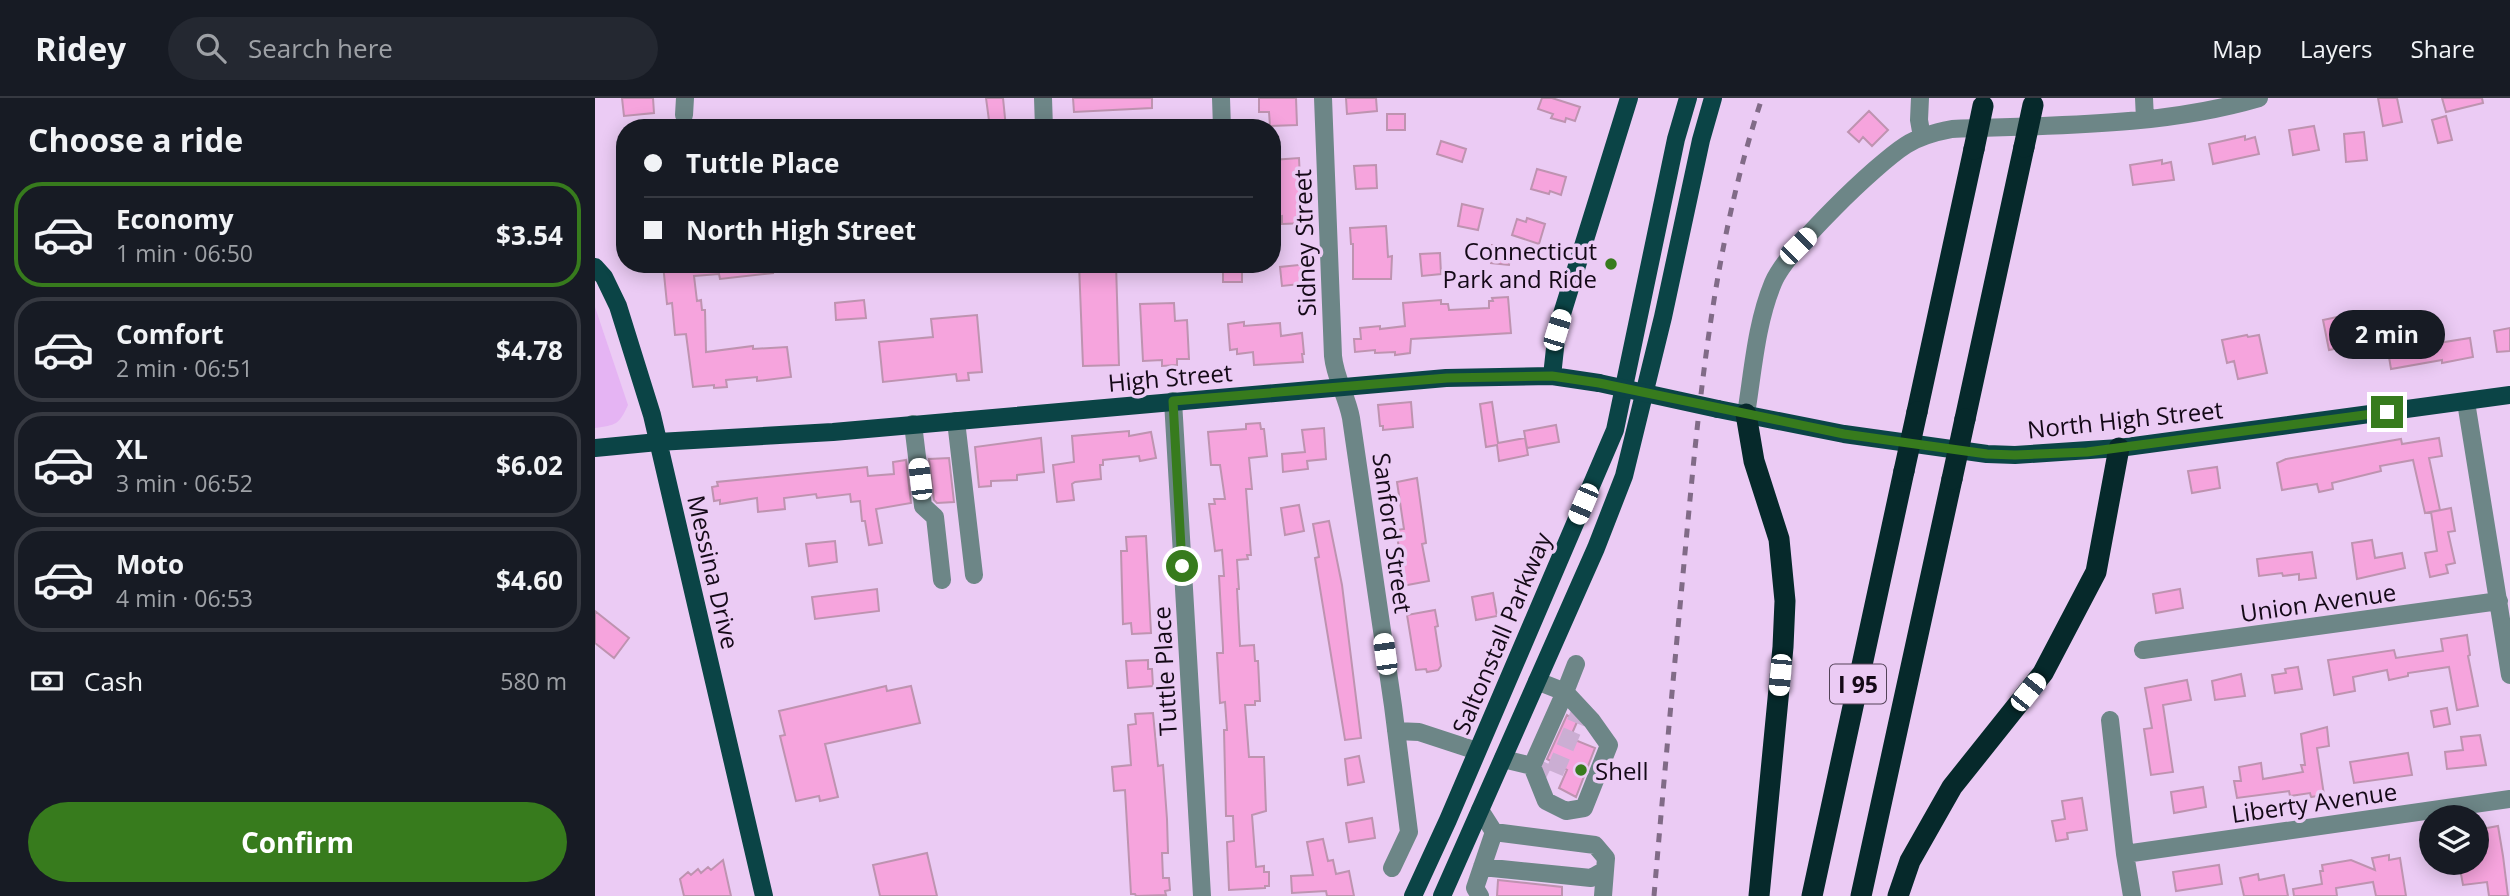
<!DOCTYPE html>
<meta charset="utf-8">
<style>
body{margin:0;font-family:"Open Sans",sans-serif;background:#242831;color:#f1f3f6;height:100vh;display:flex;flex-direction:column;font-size:26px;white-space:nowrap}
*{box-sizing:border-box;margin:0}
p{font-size:23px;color:#9ea1a6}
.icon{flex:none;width:38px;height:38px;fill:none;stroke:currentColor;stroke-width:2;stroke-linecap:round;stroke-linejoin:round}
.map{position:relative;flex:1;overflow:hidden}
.drawer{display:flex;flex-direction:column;background:#171b24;width:595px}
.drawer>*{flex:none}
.top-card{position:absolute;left:21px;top:21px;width:665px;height:154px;border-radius:28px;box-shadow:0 4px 18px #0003;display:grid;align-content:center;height:154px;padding:0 28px;background:#171b24}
.controls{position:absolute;left:1824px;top:707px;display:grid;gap:14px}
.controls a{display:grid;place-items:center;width:70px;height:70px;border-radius:50%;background:#171b24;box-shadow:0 4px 18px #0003;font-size:35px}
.end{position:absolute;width:32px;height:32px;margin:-16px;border:9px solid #377b1d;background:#fff;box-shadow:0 0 0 4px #fff}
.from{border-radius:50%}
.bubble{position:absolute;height:49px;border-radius:24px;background:#171b24;box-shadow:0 4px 18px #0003;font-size:23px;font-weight:700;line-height:49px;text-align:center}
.car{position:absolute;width:21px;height:42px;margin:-21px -10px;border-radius:9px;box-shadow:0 0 5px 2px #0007;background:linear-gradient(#fff 24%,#345 0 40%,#fff 0 76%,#345 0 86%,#fff 0)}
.top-card b{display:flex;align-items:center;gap:24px;height:66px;font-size:26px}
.top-card b+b{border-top:2px solid #363941}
.top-card i{width:18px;height:18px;background:#f1f3f6}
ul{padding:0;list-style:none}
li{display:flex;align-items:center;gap:21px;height:105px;margin:0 14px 10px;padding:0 14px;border:4px solid #363941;border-radius:28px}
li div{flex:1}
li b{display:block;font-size:26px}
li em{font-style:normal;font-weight:700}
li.selected{border-color:#377b1d}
li>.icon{width:63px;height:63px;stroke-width:1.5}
h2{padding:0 28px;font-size:32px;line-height:84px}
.pay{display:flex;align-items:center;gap:18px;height:77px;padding:0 28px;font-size:26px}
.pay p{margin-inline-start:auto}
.primary-button{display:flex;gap:14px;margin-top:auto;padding:14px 28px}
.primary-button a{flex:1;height:80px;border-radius:42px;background:#377b1d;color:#fff;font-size:28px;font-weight:700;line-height:80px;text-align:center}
header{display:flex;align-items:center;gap:42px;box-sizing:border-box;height:98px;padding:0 35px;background:#171b24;border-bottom:2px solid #363941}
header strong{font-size:33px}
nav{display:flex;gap:38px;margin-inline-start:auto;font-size:24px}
.search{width:490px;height:63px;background:#242831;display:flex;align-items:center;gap:18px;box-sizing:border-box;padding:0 24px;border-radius:38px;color:#9ea1a6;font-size:26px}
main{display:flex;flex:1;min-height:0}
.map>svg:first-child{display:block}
.green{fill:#e5b4f3}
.building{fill:#f6a4dd;stroke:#be93b0;stroke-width:2}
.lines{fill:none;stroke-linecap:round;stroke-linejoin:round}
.minor-tunnel{stroke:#cbaed3;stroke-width:18;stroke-dasharray:18 9;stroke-linecap:butt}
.minor{stroke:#6d8687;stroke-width:18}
.major{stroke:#0b4446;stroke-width:18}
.highway{stroke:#06292b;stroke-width:21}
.rail{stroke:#816b87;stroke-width:5;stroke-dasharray:9 9;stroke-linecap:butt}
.major-bridge{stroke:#0b4446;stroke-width:18}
.highway-bridge{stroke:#06292b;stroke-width:21}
.route{stroke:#377b1d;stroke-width:9}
.poi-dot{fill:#377b1d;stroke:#ebcbf4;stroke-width:2.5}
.labels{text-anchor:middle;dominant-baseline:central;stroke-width:7;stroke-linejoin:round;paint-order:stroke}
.shield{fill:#ebcbf4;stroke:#544359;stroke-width:2}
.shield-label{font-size:23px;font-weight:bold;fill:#140917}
.street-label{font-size:24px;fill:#140917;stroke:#ebcbf4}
.poi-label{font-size:24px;fill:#140917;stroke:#ebcbf4;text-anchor:end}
</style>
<header>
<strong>Ridey</strong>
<div class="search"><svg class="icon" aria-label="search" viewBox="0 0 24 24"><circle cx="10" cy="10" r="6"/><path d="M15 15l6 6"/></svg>Search here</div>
<nav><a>Map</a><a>Layers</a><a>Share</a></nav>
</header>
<main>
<section class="drawer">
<h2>Choose a ride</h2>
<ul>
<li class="selected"><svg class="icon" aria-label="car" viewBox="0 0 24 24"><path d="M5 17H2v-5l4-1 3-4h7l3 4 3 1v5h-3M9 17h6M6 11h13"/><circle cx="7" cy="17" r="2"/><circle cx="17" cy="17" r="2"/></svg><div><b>Economy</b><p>1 min · 06:50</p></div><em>$3.54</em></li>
<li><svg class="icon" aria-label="car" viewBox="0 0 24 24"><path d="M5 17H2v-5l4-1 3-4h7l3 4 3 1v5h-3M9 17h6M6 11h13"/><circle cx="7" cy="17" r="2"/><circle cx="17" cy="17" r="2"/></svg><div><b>Comfort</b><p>2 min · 06:51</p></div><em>$4.78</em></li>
<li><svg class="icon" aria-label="car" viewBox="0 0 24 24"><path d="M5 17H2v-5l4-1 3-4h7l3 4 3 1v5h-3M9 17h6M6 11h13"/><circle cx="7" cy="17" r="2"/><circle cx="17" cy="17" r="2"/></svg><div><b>XL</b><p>3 min · 06:52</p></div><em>$6.02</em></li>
<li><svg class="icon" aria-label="car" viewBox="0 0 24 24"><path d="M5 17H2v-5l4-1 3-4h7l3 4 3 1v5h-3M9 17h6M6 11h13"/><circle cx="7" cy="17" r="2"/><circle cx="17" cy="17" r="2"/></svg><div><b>Moto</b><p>4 min · 06:53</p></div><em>$4.60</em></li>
</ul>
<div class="pay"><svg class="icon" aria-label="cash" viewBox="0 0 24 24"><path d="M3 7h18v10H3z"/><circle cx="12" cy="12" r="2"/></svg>Cash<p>580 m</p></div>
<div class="primary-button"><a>Confirm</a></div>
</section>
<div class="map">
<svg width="1915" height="798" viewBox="0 0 1915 798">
<rect width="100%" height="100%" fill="#ebcbf4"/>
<path class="green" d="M0 209 33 307C24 327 21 327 0 330Z"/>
<path class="building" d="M27 0H58L59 15 29 18Z
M391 0H408L411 30H395Z
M478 0H557V10L479 14Z
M664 0H701L702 27 675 28 674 14H664Z
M751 0H781L782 13 752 16Z
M947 0H957L985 9 980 23 971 20 970 24 956 20 958 16 943 11Z
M1783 0H1802L1807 24 1788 28Z
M1847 0H1887L1888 5 1851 14Z
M1274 13 1293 32 1277 48 1268 39 1264 44 1253 34Z
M792 16H810V32H792Z
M1851 18 1857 42 1843 45 1837 22Z
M1719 28 1724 52 1698 57 1694 32Z
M1769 34 1772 62 1751 64 1749 36Z
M1650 38V42L1660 39 1664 56 1618 66 1614 46Z
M846 43 871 51 867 64 842 56Z
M704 60 706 103H710L712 125 687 126V118L683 119 682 103H677V62Z
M1567 62V66L1576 64 1579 82 1538 87 1535 67Z
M781 67 782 90 761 91 759 68Z
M942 71 971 79 966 97 955 93 954 96 936 91Z
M867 106 888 111 883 132 863 128Z
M932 120 950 126 944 146 917 137 922 121 931 124Z
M791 128 793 159 797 158 796 181H758V146H756L755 130Z
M897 147 916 149 914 167 896 165Z
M845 155 846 176 827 178 825 156Z
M68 166H177L178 175 125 181 124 176 99 178 102 203 106 202 107 212H110L111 254 158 248V251L192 249 196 279 162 283V279L131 282 132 289 119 290V287L98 289 91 236 80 237 77 205 72 206Z
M484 166H521L524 267 488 268Z
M628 166H647V184H628Z
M713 166 714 185 687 188 685 169Z
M913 199 916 235 816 241 815 255 800 257V254L780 255V252L760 254 759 241H766L765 230 785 228V231L810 228 808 205 846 202V206H853L854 212 894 210V203H898L897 200Z
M269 202 271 220 241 222 240 205Z
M579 205 580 223 592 222 594 261H582V267L567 268V262L548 263 545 206Z
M382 217 387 274 373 275 374 282 362 283 361 276 288 284 284 244 338 239 336 221Z
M1747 218 1754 248 1734 252 1728 222Z
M649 224V228L685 225 686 238 707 235 709 256H707L708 264 659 267 658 254 642 256V251L635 252 633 226Z
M1915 230V253L1902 254 1899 233Z
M1652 237 1653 239 1664 237 1672 275 1643 281 1639 263 1632 265 1627 242Z
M1875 240 1878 259 1847 265V262L1796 271 1793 253Z
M816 304 818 329 788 332V328H785L783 307Z
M897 304 903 345 930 340 933 357 904 363 902 347 891 349 885 306Z
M665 325 666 331H669L672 358 654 360 657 391H651L656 457H652L653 461 642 462 644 491H642L645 548 659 547 660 563H663L665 603H660V607H650L654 659H669L671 713 657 717 661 769 669 768V774H674V788H670V790L634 792 632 744 639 743 638 718H631L629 632H632L630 604 625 605 622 555H628V550L624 478H629L627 452 620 453 614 406H620L619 401H630L625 367H616L613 334 651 331V326Z
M961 327 964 344 932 350 929 333Z
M729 330 731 361 712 363 713 371 688 374 687 356 710 354 707 332Z
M534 333V338L556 334 561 360 545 363 544 358 508 362V367H505L506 381 480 384 477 386 479 402 462 404 458 367 479 364 477 338Z
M446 340 449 374 422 377V382L396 383V388L384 389 380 349Z
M1844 340 1847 358 1834 360 1845 412 1830 415 1818 362 1785 368 1786 373 1737 385 1738 391 1724 394 1722 386 1687 392 1682 365 1691 361 1806 341 1807 346Z
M354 360 359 404 342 405 339 402 334 361Z
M311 362 316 405 281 411 287 445 274 447 270 423H267L265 403 256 404 255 396 222 400 221 396 189 400 190 411 163 414 162 400 125 406V402L119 403 117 389 123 388 122 384 272 369 273 378 299 376 298 364Z
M1622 369 1625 390 1597 395 1593 373Z
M822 380 831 445 827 446 834 483 807 488 804 474H808L801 432 809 431 802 384Z
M704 407 709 433 690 437 686 410Z
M1856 410 1860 433 1853 434 1860 465 1851 467 1853 475 1835 479 1830 455 1842 453 1836 414Z
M734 423 747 487 766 640 750 642 720 460 724 459 718 426Z
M551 438 556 535 537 536 536 525 528 526 526 453H532L531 439Z
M1777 442 1780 460 1807 455 1810 470 1762 481 1757 445Z
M240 443 242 464 214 468 211 446Z
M1717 454 1721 480 1704 482V476L1688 478 1687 475 1664 478 1662 461Z
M282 491 284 513 220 521 217 499Z
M1585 491 1588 510 1561 515 1558 496Z
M898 495 902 518 881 522 877 499Z
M840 512 843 528 840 529 846 568 843 572 832 574 831 571 821 572 812 517Z
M0 513 34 540 19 560 0 545Z
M1872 537 1875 557 1873 558 1883 608 1862 612 1854 569 1813 575V578L1794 582 1792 572 1758 579 1760 593 1739 597 1733 562 1799 552 1801 560 1848 553 1846 541Z
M553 562V571H557L558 588 533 590 531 563Z
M1703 569 1707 591 1680 595 1677 577 1691 575 1690 571Z
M1646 576 1650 598 1620 602 1617 583Z
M1592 582 1596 602 1568 607 1578 674 1556 677 1549 631 1557 630 1550 590Z
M291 588 292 593 316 588 325 625 230 646 243 699 225 703 224 698 201 703 185 638 190 637 184 613Z
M1852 610 1855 626 1839 629 1836 613Z
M558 615 563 668 568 667 572 721 573 755H567L568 780H574L575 792 570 793 571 797 541 798 540 796H536L530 692 519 693 517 669 536 667 533 627 541 626 540 616Z
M972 617 982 624 975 640 1000 650 981 699 964 690 972 672 952 661Z
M1732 629 1734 648 1722 650 1729 697 1716 699 1715 695 1695 698 1694 693 1642 700 1639 683H1646L1644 669 1666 665 1668 681 1708 674 1706 667H1710L1706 636Z
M1885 637 1891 667 1852 671 1850 654 1868 652 1866 639Z
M1813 655 1817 677 1759 685 1755 664Z
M764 658 769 684 753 687 750 661Z
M1608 689 1611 709 1579 715 1576 694Z
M1487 700 1492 732 1472 735 1473 741 1461 743 1457 723 1470 721 1467 703Z
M777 720 780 740 754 744 751 725Z
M1903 728 1908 758 1913 798H1894L1892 784 1868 787 1864 765H1881V732Z
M728 741 733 763 738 762 741 776 754 773 759 798H732L731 793 697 795 696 778 718 777 712 744Z
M332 755 342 798H285L278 767Z
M1794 757V762L1805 760 1811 798H1781L1778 784 1741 790 1742 798H1699L1698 791 1727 786 1725 773H1728L1727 767 1756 762 1780 772 1777 760Z
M128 762 136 798H89L85 781 93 774 96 777 103 771 106 775 113 769 116 772Z
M1624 767 1627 786 1581 793 1578 774Z
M1663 776 1664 782 1689 777 1693 798H1649L1645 780Z
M903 782 967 789V798H902Z"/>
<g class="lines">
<path class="minor-tunnel" d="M937 668 958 678 986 612"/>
<path class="minor" d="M448 0 449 30
M626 0 627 30
M728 0 738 258C740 280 752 298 756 320L798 608 814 734 797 770
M1325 0 1324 22 1327 39
M1549 0 1550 21
M89 17 90 0
M578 303 607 798
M1871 304 1915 577
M1151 316C1158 273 1161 226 1178 185 1191 153 1281 66 1311 47 1325 38 1341 34 1357 31 1459 27 1565 29 1664 0
M361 323 379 477
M318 326 328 408 340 419 347 482
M1548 552 1904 503
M1515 622 1530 756 1537 798
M801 633 824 634 882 653
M908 661 937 668 970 594 942 583
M937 668 951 703 971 713 989 710 1014 647 997 623 970 594 981 566
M885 712 899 734 1000 747 1011 760 1008 798
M1530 756 1915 701
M887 769 996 780 1010 772
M885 798 880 790 899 734"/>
<path class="major" d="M0 169 9 179 23 208 57 317 169 798
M957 278 962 232 1034 0
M1123 311 1249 336 1392 356 1420 357 1524 350 1915 297
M0 350 63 344 238 334 851 280 957 278 1004 285
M818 798 853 722 1020 332 1081 41 1093 0
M847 798 1001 450 1029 378 1068 219 1106 42 1118 0"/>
<path class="highway" d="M1322 314 1379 51
M1151 316 1159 363 1184 441 1190 503 1188 549 1164 798
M1370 321 1429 49
M1217 798 1309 373
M1266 798 1357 381
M1303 798 1315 763 1357 689 1448 575 1501 474 1524 350"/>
<path class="rail" d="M1059 798C1069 680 1080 562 1091 444 1105 294 1119 144 1167 0"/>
<path class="major-bridge" d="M1004 285 1123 311"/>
<path class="highway-bridge" d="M1429 49 1438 7
M1379 51 1388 8
M1309 373 1322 314
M1357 381 1370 321"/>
</g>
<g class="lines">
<path class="route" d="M587 468 578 303 852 280 957 278 1004 285 1249 336 1392 356 1420 357 1492 354 1792 314"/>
</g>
<g class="poi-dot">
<circle cx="1016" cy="166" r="7"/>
<circle cx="986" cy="672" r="7"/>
</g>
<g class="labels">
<rect class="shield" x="1235" y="566.5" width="56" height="39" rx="5"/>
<g class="shield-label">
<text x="1263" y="586">I 95</text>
</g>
<g class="street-label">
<text transform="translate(709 145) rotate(-92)">Sidney Street</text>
<text transform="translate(575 279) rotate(-5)">High Street</text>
<text transform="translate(1530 321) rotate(-6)">North High Street</text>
<text transform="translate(798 435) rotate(82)">Sanford Street</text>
<text transform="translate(119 474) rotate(77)">Messina Drive</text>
<text transform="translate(1723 504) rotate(-8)">Union Avenue</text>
<text transform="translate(906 535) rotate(-67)">Saltonstall Parkway</text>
<text transform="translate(569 573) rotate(-93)">Tuttle Place</text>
<text transform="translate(1719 704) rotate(-8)">Liberty Avenue</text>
</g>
<g class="poi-label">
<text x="1002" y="152">Connecticut<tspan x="1002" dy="28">Park and Ride</tspan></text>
<text x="1000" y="672" text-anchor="start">Shell</text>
</g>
</g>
</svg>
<div class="controls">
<a><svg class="icon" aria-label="layers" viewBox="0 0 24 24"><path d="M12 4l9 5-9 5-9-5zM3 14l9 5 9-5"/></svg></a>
</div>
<i class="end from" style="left:587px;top:468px"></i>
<i class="end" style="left:1792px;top:314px"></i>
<div class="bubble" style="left:1734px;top:212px;width:116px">2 min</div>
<i class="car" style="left:1203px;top:148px;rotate:45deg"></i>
<i class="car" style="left:962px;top:232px;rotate:17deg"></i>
<i class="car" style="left:325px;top:381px;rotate:353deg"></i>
<i class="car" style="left:988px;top:406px;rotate:203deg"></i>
<i class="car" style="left:790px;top:556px;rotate:352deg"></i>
<i class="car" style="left:1185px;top:577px;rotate:185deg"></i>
<i class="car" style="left:1433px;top:594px;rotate:39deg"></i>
<div class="top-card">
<b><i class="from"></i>Tuttle Place</b>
<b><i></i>North High Street</b>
</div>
</div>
</main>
